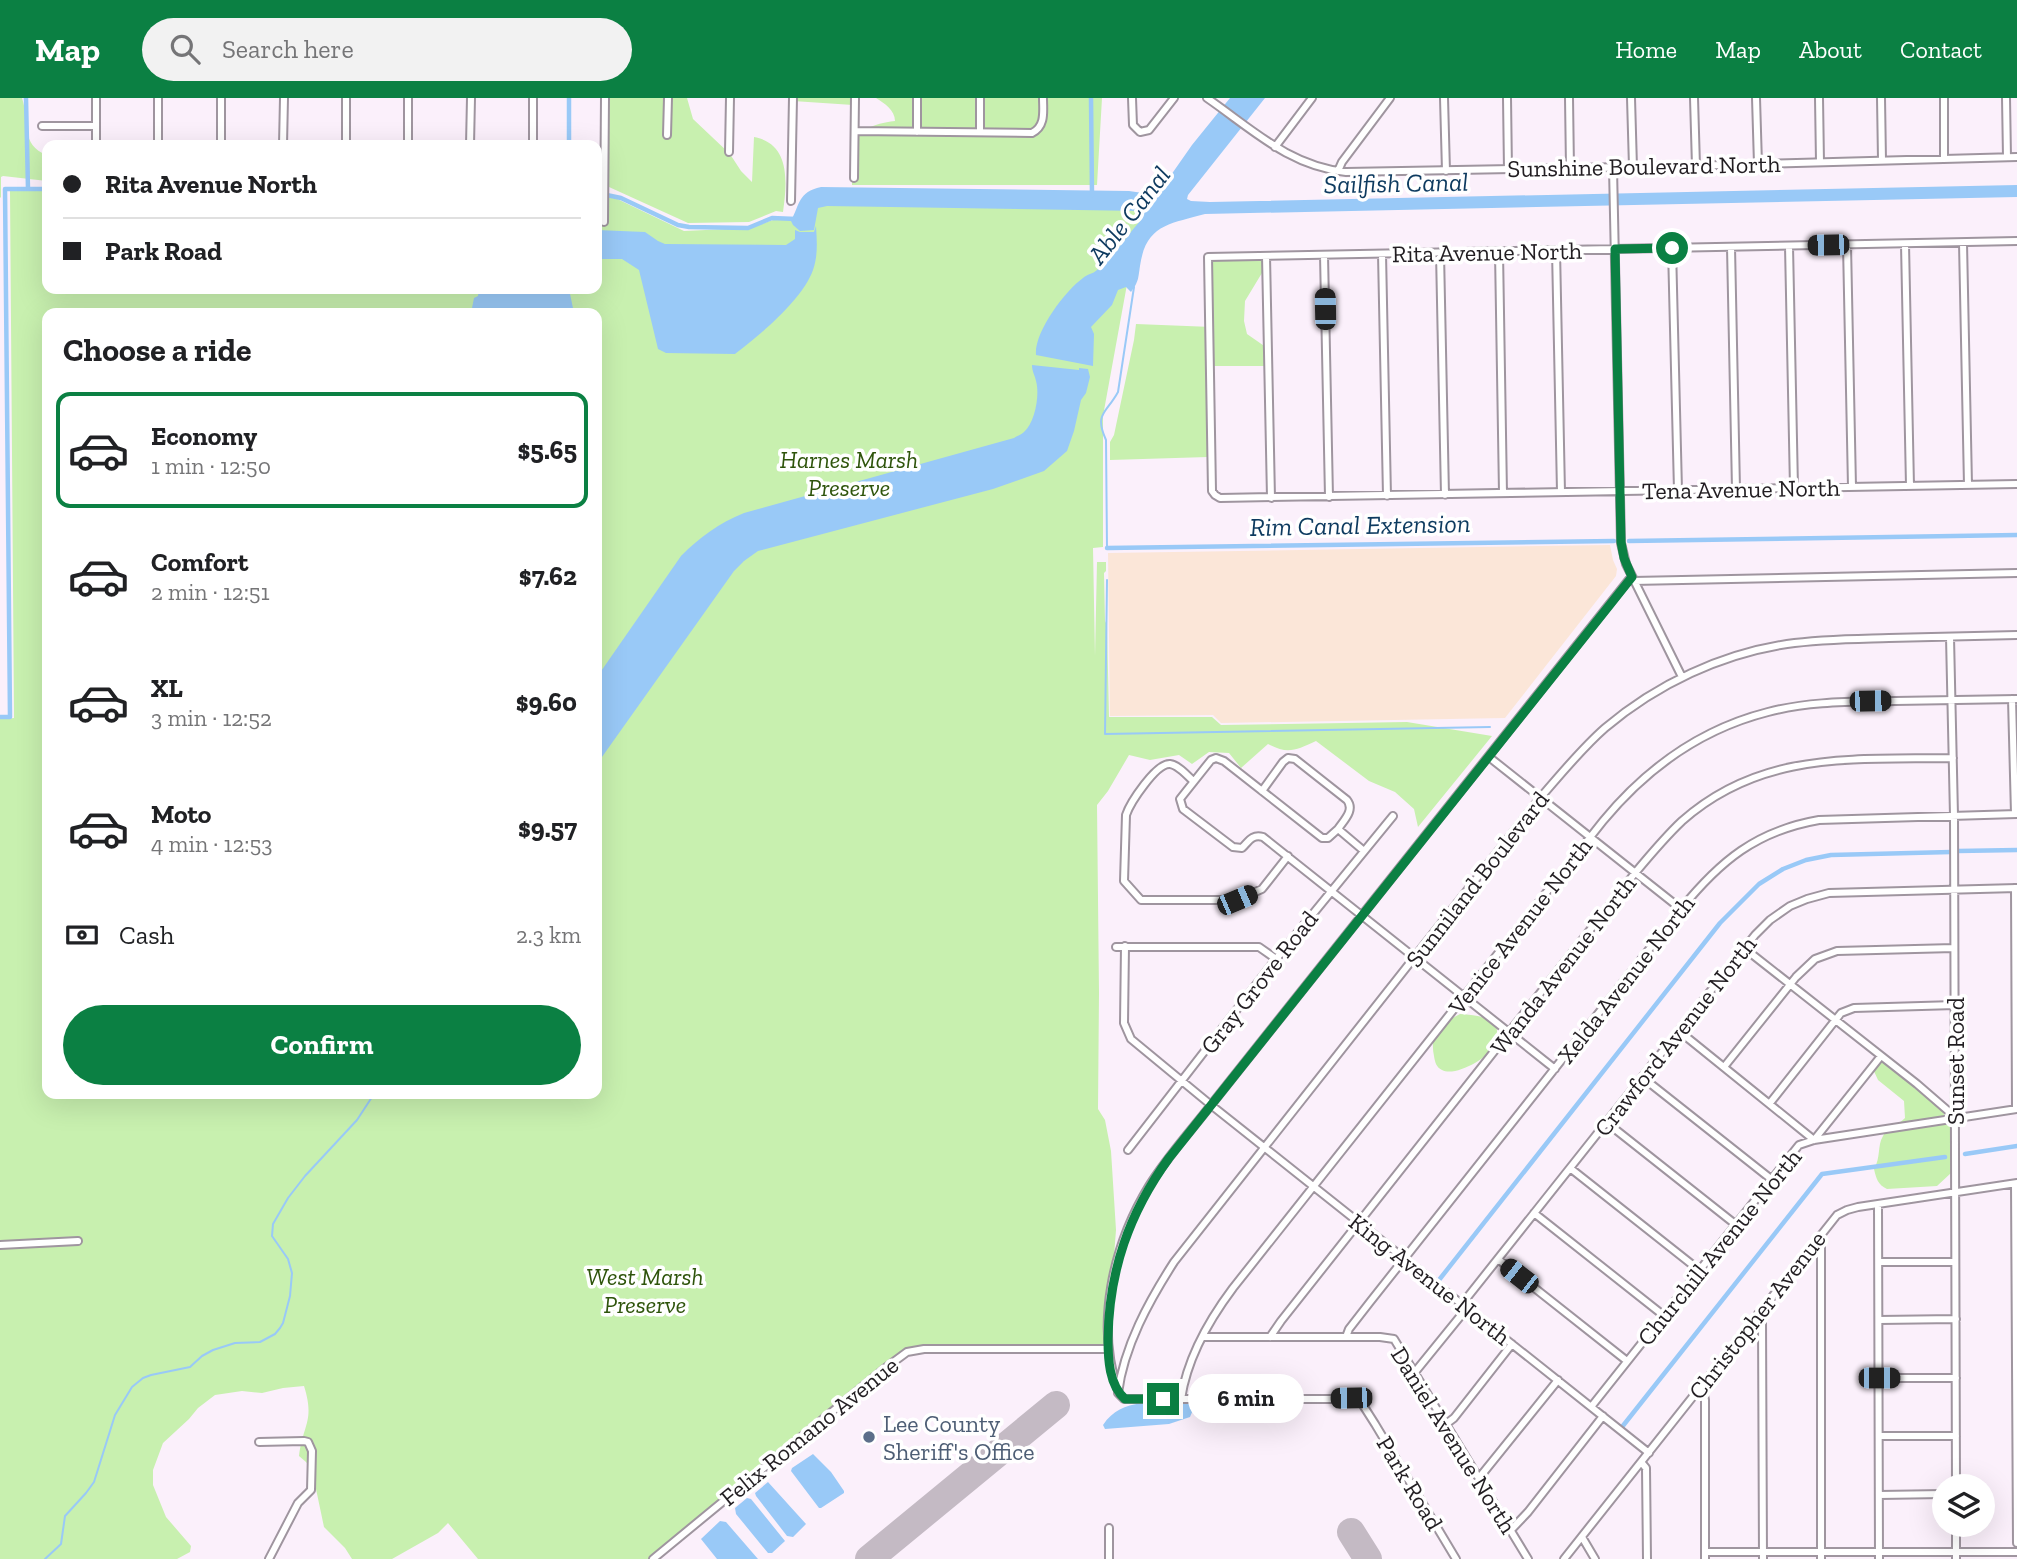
<!DOCTYPE html>
<meta charset="utf-8">
<style>
body{margin:0;font-family:"Zilla Slab",serif;background:#f2f2f2;color:#202124;height:100vh;display:flex;flex-direction:column;font-size:26px;white-space:nowrap}
*{box-sizing:border-box;margin:0}
p{font-size:23px;color:#757577}
.icon{flex:none;width:38px;height:38px;fill:none;stroke:currentColor;stroke-width:2;stroke-linecap:round;stroke-linejoin:round}
.map{position:relative;flex:1;overflow:hidden}
.side{position:absolute;left:42px;top:210px;width:560px;height:791px;display:flex;flex-direction:column;background:#fff;border-radius:14px;box-shadow:0 7px 28px #0002}
.side>*{flex:none}
.top-card{position:absolute;left:42px;top:42px;width:560px;height:154px;border-radius:14px;box-shadow:0 7px 28px #0002;display:grid;align-content:center;height:154px;padding:0 21px;background:#fff}
.controls{position:absolute;left:1932px;top:1376px;display:grid;gap:14px}
.controls a{display:grid;place-items:center;width:63px;height:63px;border-radius:50%;background:#fff;box-shadow:0 7px 28px #0002;font-size:35px}
.end{position:absolute;width:32px;height:32px;margin:-16px;border:9px solid #0b8043;background:#fff;box-shadow:0 0 0 4px #fff}
.from{border-radius:50%}
.bubble{position:absolute;height:49px;border-radius:24px;background:#fff;box-shadow:0 7px 28px #0002;font-size:23px;font-weight:700;line-height:49px;text-align:center}
.car{position:absolute;width:21px;height:42px;margin:-21px -10px;border-radius:9px;box-shadow:0 0 5px 2px #0007;background:linear-gradient(#222 24%,#8ab4d8 0 40%,#222 0 76%,#8ab4d8 0 86%,#222 0)}
.top-card b{display:flex;align-items:center;gap:24px;height:66px;font-size:26px}
.top-card b+b{border-top:2px solid #e0e0e0}
.top-card i{width:18px;height:18px;background:#202124}
ul{padding:0;list-style:none}
li{display:flex;align-items:center;gap:21px;height:116px;margin:0 14px 10px;padding:0 7px;border:4px solid transparent;border-radius:14px}
li div{flex:1}
li b{display:block;font-size:26px}
li em{font-style:normal;font-weight:700}
li.active{border-color:#0b8043}
li>.icon{width:63px;height:63px;stroke-width:1.5}
h2{padding:0 21px;font-size:32px;line-height:84px}
.pay{display:flex;align-items:center;gap:18px;height:77px;padding:0 21px;font-size:26px}
.pay p{margin-inline-start:auto}
.action{display:flex;gap:14px;margin-top:auto;padding:14px 21px}
.action a{flex:1;height:80px;border-radius:42px;background:#0b8043;color:#fff;font-size:28px;font-weight:700;line-height:80px;text-align:center}
header{display:flex;align-items:center;gap:42px;box-sizing:border-box;height:98px;padding:0 35px;background:#0b8043;color:#fff}
header strong{font-size:33px}
nav{display:flex;gap:38px;margin-inline-start:auto;font-size:24px}
.search{width:490px;height:63px;background:#f2f2f2;display:flex;align-items:center;gap:18px;box-sizing:border-box;padding:0 24px;border-radius:38px;color:#757577;font-size:26px}
.map>svg:first-child{display:block}
.education{fill:#fbe6d8}
.green{fill:#c8f0af;fill-rule:evenodd}
.water{fill:#99c9f7}
.lines{fill:none;stroke-linecap:round;stroke-linejoin:round}
.stream{stroke:#99c9f7;stroke-width:2}
.canal{stroke:#99c9f7;stroke-width:4.5}
.runway{stroke:#c4bac4;stroke-width:28}
.minor-casing{stroke:#9f959f;stroke-width:10}
.minor{stroke:#fff;stroke-width:6}
.route{stroke:#0b8043;stroke-width:9}
.service-dot{fill:#5c6f8a;stroke:#fff;stroke-width:2.5}
.labels{text-anchor:middle;dominant-baseline:central;stroke-width:7;stroke-linejoin:round;paint-order:stroke}
.street-label{font-size:24px;fill:#221e22;stroke:#fff}
.park-label{font-size:24px;font-style:italic;fill:#2e540b;stroke:#fff}
.service-label{font-size:24px;fill:#4e5e75;stroke:#fff;text-anchor:start}
.water-label{font-size:26px;font-style:italic;fill:#0d3a5f;stroke:#fff}
</style>
<header>
<strong>Map</strong>
<div class="search"><svg class="icon" aria-label="search" viewBox="0 0 24 24"><circle cx="10" cy="10" r="6"/><path d="M15 15l6 6"/></svg>Search here</div>
<nav><a>Home</a><a>Map</a><a>About</a><a>Contact</a></nav>
</header>
<div class="map">
<svg width="2017" height="1461" viewBox="0 0 2017 1461">
<rect width="100%" height="100%" fill="#fbf0fb"/>
<path class="education" d="M1610 447 1613 462 1617 471 1616 478 1505 620 1221 625 1213 617 1110 618 1108 455Z"/>
<path class="green" d="M0 0H22C30 24 20 47 47 57V83L3 78 1 79V100L0 99Z
M608 0H687L693 21 730 56 741 73 752 84 754 39C791 46 787 85 783 114L776 113 749 124 688 125 609 89Z
M793 0H853V7L793 3Z
M876 0H1102L1097 87H852C854 47 848 29 895 23 895 12 884 5 876 0Z
M10 92H47V191H597V98H611L684 133 749 130 776 121H809L818 103 1161 112 1134 148 1103 318V449L1093 450 1095 558 1097 464H1106V473L1104 475 1105 523 1107 527 1109 619H1212L1221 627 1407 624 1492 638 1418 729 1414 711 1395 694 1369 683 1316 643C1296 652 1288 657 1268 646L1241 670 1229 655 1209 654 1192 666 1179 657 1150 662 1129 657 1108 693 1097 707 1099 895 1098 1011 1105 1022 1111 1053 1116 1132 1113 1171 1105 1211 1112 1230 1108 1248 1104 1246 916 1249 650 1461H478L448 1425 438 1435 392 1461H352L345 1450 324 1429 312 1372 306 1364 299 1358C303 1326 315 1323 304 1288L283 1290 262 1295 242 1293 215 1297 198 1310 189 1321 163 1345 153 1372V1387L166 1419 191 1448 190 1454 177 1461H0V621L14 620ZM47 215H597V996H47Z
M1258 158H1267L1265 170 1245 203 1244 223 1247 236 1270 252V268H1208V359L1110 362V344L1114 337 1134 242 1136 226 1212 229V163Z
M1460 916C1474 917 1485 918 1496 926 1498 933 1497 941 1494 948 1487 961 1455 979 1442 972 1436 969 1435 964 1434 958 1429 936 1442 925 1460 916Z
M1881 959 1889 960 1896 966C1910 980 1941 1007 1949 1024 1955 1038 1953 1061 1951 1075L1937 1088 1887 1091C1878 1087 1876 1080 1874 1071 1881 1060 1877 1048 1883 1038 1887 1030 1898 1027 1905 1020L1904 1003 1878 982 1873 971Z"/>
<path class="water" d="M1230 0H1265L1188 97 1187 101 1191 103 1210 104 2017 87V99L1205 116C1170 126 1146 126 1140 168 1138 181 1139 183 1131 194L1126 189 1118 192 1112 207 1091 229 1094 236 1093 268 1036 257C1034 234 1065 193 1083 180 1087 176 1093 176 1097 172 1113 159 1126 139 1140 123L1143 118 1140 113 827 108 818 110 814 132 800 133 793 127 791 123C800 106 798 94 821 89L1129 93 1157 97 1192 47Z
M816 128C817 143 818 158 813 172 803 201 759 238 735 256L666 255 658 251 639 172 622 161H597V132L645 134 658 143 665 146 786 147 795 141V132L800 134H814Z
M479 191H569L574 215H471L474 200 478 198Z
M1032 267 1079 272V270L1088 271 1090 279 1086 295 1081 302 1074 333 1067 353 1044 373 993 391 758 453 744 463 734 473 597 666V579L681 458C700 439 719 425 744 415L1014 340C1017 338 1021 337 1024 334 1035 324 1040 297 1036 283 1035 277 1032 274 1032 267Z
M1141 1305 1192 1306 1193 1312 1190 1319 1169 1326 1105 1331 1103 1327C1113 1312 1125 1308 1141 1305Z
M813 1356 831 1374 844 1393V1395L821 1410H819L791 1373 792 1370Z
M768 1384 806 1426 793 1439 787 1438 756 1398 755 1395Z
M747 1400 751 1401 785 1443 772 1455H768L736 1416 735 1410Z
M720 1423 726 1424 758 1461H717L701 1441Z"/>
<g class="lines">
<path class="stream" d="M1107 450 1106 342C1094 315 1106 316 1118 294L1134 189
M1107 482 1105 636 1490 629
M45 1461 61 1446 65 1418 86 1395 94 1384 115 1317 132 1289 143 1280 151 1277 190 1269 202 1258 213 1252 235 1245 260 1244 275 1236 280 1230 283 1225 290 1198 292 1175 288 1161 272 1138 273 1126 288 1100 305 1078 357 1022 374 996"/>
<path class="canal" d="M26 0 28 91
M1091 0 1092 97
M569 47V0
M597 95 621 100 678 127 689 129 748 130 772 120 796 121
M1629 443 2017 437
M1107 450 1614 443
M0 619H10L5 91H47
M1958 753 2017 752
M1965 1056 2017 1048
M1439 1182 1720 825 1759 786 1783 771 1806 762 1831 757 1951 754
M1622 1329 1822 1076 1945 1059"/>
<path class="runway" d="M1351 1434 1368 1461
M869 1461 1056 1307"/>
<defs>
<path id="minor" d="M1132 0 1133 27 1140 34 1149 32 1174 0
M1207 0C1252 31 1289 68 1346 74L1685 68 2017 59
M1444 0 1446 73
M1507 0 1508 72
M1569 0 1570 70
M1631 0 1633 69
M1694 0 1696 68
M1756 0 1758 66
M1819 0 1820 64
M1881 0 1882 62
M1944 0V60
M2006 0 2007 59
M42 28H96
M855 33 1032 35C1046 28 1043 13 1043 0
M917 34V0
M980 34V0
M667 37 668 0
M96 47V0
M158 47V0
M221 47V0
M283 47 284 0
M346 47V0
M408 47V0
M470 47 471 0
M533 47V0
M1275 49 1312 0
M729 54 730 0
M1613 70 1621 445 1626 466 1682 579
M1338 73 1342 64 1390 0
M854 80 855 0
M791 103 793 0
M604 124 605 0
M2017 143 1208 159 1212 393 1215 397 1220 400 2017 386
M1963 145 1968 387
M1905 146 1910 388
M1847 147 1852 389
M1789 148 1794 390
M1731 149 1736 391
M1672 150 1678 392
M1556 152 1561 394
M1499 154 1503 395
M1440 155 1445 397
M1382 156 1387 398
M1324 157 1329 399
M1266 158 1271 400
M1633 483 2017 475
M1950 539 1954 718 1956 1388
M2012 601 2015 716
M1489 659 1681 811
M1193 683C1187 677 1178 667 1170 666 1156 665 1130 705 1126 717L1124 783 1141 802H1237L1262 791 1288 758
M1262 693 1283 664 1288 660 1295 661 1347 702C1355 712 1344 722 1338 731
M1364 753 1338 731 1328 740H1322L1224 663 1216 660 1211 662 1180 701 1183 711 1233 749 1242 750C1249 743 1252 736 1263 739L1555 971
M2015 790 2016 1011
M1125 848 1124 925 1131 941 1211 1007 1649 1355
M1116 849H1259L1276 861
M1744 850 1917 986 1954 1018
M1679 933 1814 1042 1881 958
M1724 969 1796 879 1815 861 1837 853 1954 850
M1642 979 1771 1081
M1770 1005 1841 915 1854 910 1955 907
M1606 1024 1735 1126
M1128 1052 1276 861 1393 718
M1570 1070 1699 1172
M2015 1086 2017 1445
M1878 1106 1879 1461
M1534 1115 1663 1217
M1821 1139V1461
M0 1147 78 1143
M1498 1161 1627 1263
M1879 1164H1955
M1462 1206 1755 837 1770 822 1790 808 1807 801 1829 795 2017 790
M1758 1216 1762 1222 1763 1461
M1879 1222 1956 1221
M1203 1239H1380L1394 1241 1528 1461
M1270 1239 1281 1223 1635 775C1650 757 1665 739 1682 723 1762 652 1854 662 1953 660
M1346 1239 1349 1231 1370 1204 1681 811C1720 763 1756 733 1819 722L2017 716
M1415 1274 1467 1210
M1879 1280H1956
M1702 1287 1705 1302V1461
M1118 1293C1095 1226 1113 1147 1149 1088 1167 1059 1190 1034 1211 1007L1631 479
M1118 1295C1124 1248 1149 1203 1174 1164L1540 700C1561 676 1581 651 1605 630 1657 586 1721 556 1787 546 1821 541 1855 541 1889 540 1931 539 1974 538 2017 537
M1118 1295 1124 1301H1356L1361 1304 1375 1326 1456 1461
M1181 1301C1187 1261 1209 1222 1233 1190L1603 723C1646 671 1701 631 1768 614 1810 603 1852 604 1895 603 1936 602 1976 602 2017 601
M1591 1309 1799 1047 1814 1042 2017 1011
M1446 1326 1454 1320 1512 1246
M1879 1338H1956
M259 1344 304 1343 308 1344 312 1353 311 1392 298 1405 269 1461
M1641 1364 1646 1370 1647 1461
M1479 1380 1558 1282
M1879 1397 1944 1396
M1109 1430V1461
M1510 1433 1528 1414 1603 1318
M1582 1439 1595 1461
M1705 1454H2017
M653 1461 884 1271 907 1254 924 1251H1108
M1564 1461 1837 1117 1847 1112 1858 1109 2017 1085
M1956 1461V1426"/>
</defs>
<use href="#minor" class="minor-casing"/>
<use href="#minor" class="minor"/>
</g>
<g class="lines">
<path class="route" d="M1163 1301H1125C1109 1287 1108 1261 1108 1241 1109 1173 1129 1115 1169 1060L1632 479 1624 460 1621 444 1615 151 1672 150"/>
</g>
<circle class="service-dot" cx="869" cy="1339" r="7"/>
<g class="labels">
<g class="street-label">
<text transform="translate(1644 68) rotate(-1)">Sunshine Boulevard North</text>
<text transform="translate(1487 154) rotate(-1)">Rita Avenue North</text>
<text transform="translate(1741 391) rotate(-1)">Tena Avenue North</text>
<text transform="translate(1477 781) rotate(-52)">Sunniland Boulevard</text>
<text transform="translate(1520 828) rotate(-52)">Venice Avenue North</text>
<text transform="translate(1563 867) rotate(-52)">Wanda Avenue North</text>
<text transform="translate(1626 881) rotate(-52)">Xelda Avenue North</text>
<text transform="translate(1259 884) rotate(-52)">Gray Grove Road</text>
<text transform="translate(1675 938) rotate(-52)">Crawford Avenue North</text>
<text transform="translate(1955 963) rotate(-90)">Sunset Road</text>
<text transform="translate(1719 1149) rotate(-51)">Churchill Avenue North</text>
<text transform="translate(1430 1181) rotate(38)">King Avenue North</text>
<text transform="translate(1757 1217) rotate(-52)">Christopher Avenue</text>
<text transform="translate(809 1333) rotate(-39)">Felix Romano Avenue</text>
<text transform="translate(1454 1342) rotate(58)">Daniel Avenue North</text>
<text transform="translate(1410 1385) rotate(59)">Park Road</text>
</g>
<g class="park-label">
<text x="849" y="361">Harnes Marsh<tspan x="849" dy="28">Preserve</tspan></text>
<text x="645" y="1178">West Marsh<tspan x="645" dy="28">Preserve</tspan></text>
</g>
<g class="service-label">
<text x="883" y="1325">Lee County<tspan x="883" dy="28">Sheriff's Office</tspan></text>
</g>
<g class="water-label">
<text transform="translate(1396 85) rotate(-1)">Sailfish Canal</text>
<text transform="translate(1129 117) rotate(-52)">Able Canal</text>
<text transform="translate(1360 427) rotate(-1)">Rim Canal Extension</text>
</g>
</g>
</svg>
<div class="controls">
<a><svg class="icon" aria-label="layers" viewBox="0 0 24 24"><path d="M12 4l9 5-9 5-9-5zM3 14l9 5 9-5"/></svg></a>
</div>
<i class="end from" style="left:1672px;top:150px"></i>
<i class="end" style="left:1163px;top:1301px"></i>
<div class="bubble" style="left:1188px;top:1276px;width:116px">6 min</div>
<i class="car" style="left:1828px;top:147px;rotate:269deg"></i>
<i class="car" style="left:1325px;top:211px;rotate:359deg"></i>
<i class="car" style="left:1870px;top:603px;rotate:89deg"></i>
<i class="car" style="left:1237px;top:802px;rotate:67deg"></i>
<i class="car" style="left:1519px;top:1178px;rotate:308deg"></i>
<i class="car" style="left:1879px;top:1280px;rotate:90deg"></i>
<i class="car" style="left:1351px;top:1300px;rotate:269deg"></i>
<div class="top-card">
<b><i class="from"></i>Rita Avenue North</b>
<b><i></i>Park Road</b>
</div>
<section class="side">
<h2>Choose a ride</h2>
<ul>
<li class="active"><svg class="icon" aria-label="car" viewBox="0 0 24 24"><path d="M5 17H2v-5l4-1 3-4h7l3 4 3 1v5h-3M9 17h6M6 11h13"/><circle cx="7" cy="17" r="2"/><circle cx="17" cy="17" r="2"/></svg><div><b>Economy</b><p>1 min · 12:50</p></div><em>$5.65</em></li>
<li><svg class="icon" aria-label="car" viewBox="0 0 24 24"><path d="M5 17H2v-5l4-1 3-4h7l3 4 3 1v5h-3M9 17h6M6 11h13"/><circle cx="7" cy="17" r="2"/><circle cx="17" cy="17" r="2"/></svg><div><b>Comfort</b><p>2 min · 12:51</p></div><em>$7.62</em></li>
<li><svg class="icon" aria-label="car" viewBox="0 0 24 24"><path d="M5 17H2v-5l4-1 3-4h7l3 4 3 1v5h-3M9 17h6M6 11h13"/><circle cx="7" cy="17" r="2"/><circle cx="17" cy="17" r="2"/></svg><div><b>XL</b><p>3 min · 12:52</p></div><em>$9.60</em></li>
<li><svg class="icon" aria-label="car" viewBox="0 0 24 24"><path d="M5 17H2v-5l4-1 3-4h7l3 4 3 1v5h-3M9 17h6M6 11h13"/><circle cx="7" cy="17" r="2"/><circle cx="17" cy="17" r="2"/></svg><div><b>Moto</b><p>4 min · 12:53</p></div><em>$9.57</em></li>
</ul>
<div class="pay"><svg class="icon" aria-label="cash" viewBox="0 0 24 24"><path d="M3 7h18v10H3z"/><circle cx="12" cy="12" r="2"/></svg>Cash<p>2.3 km</p></div>
<div class="action"><a>Confirm</a></div>
</section>
</div>
